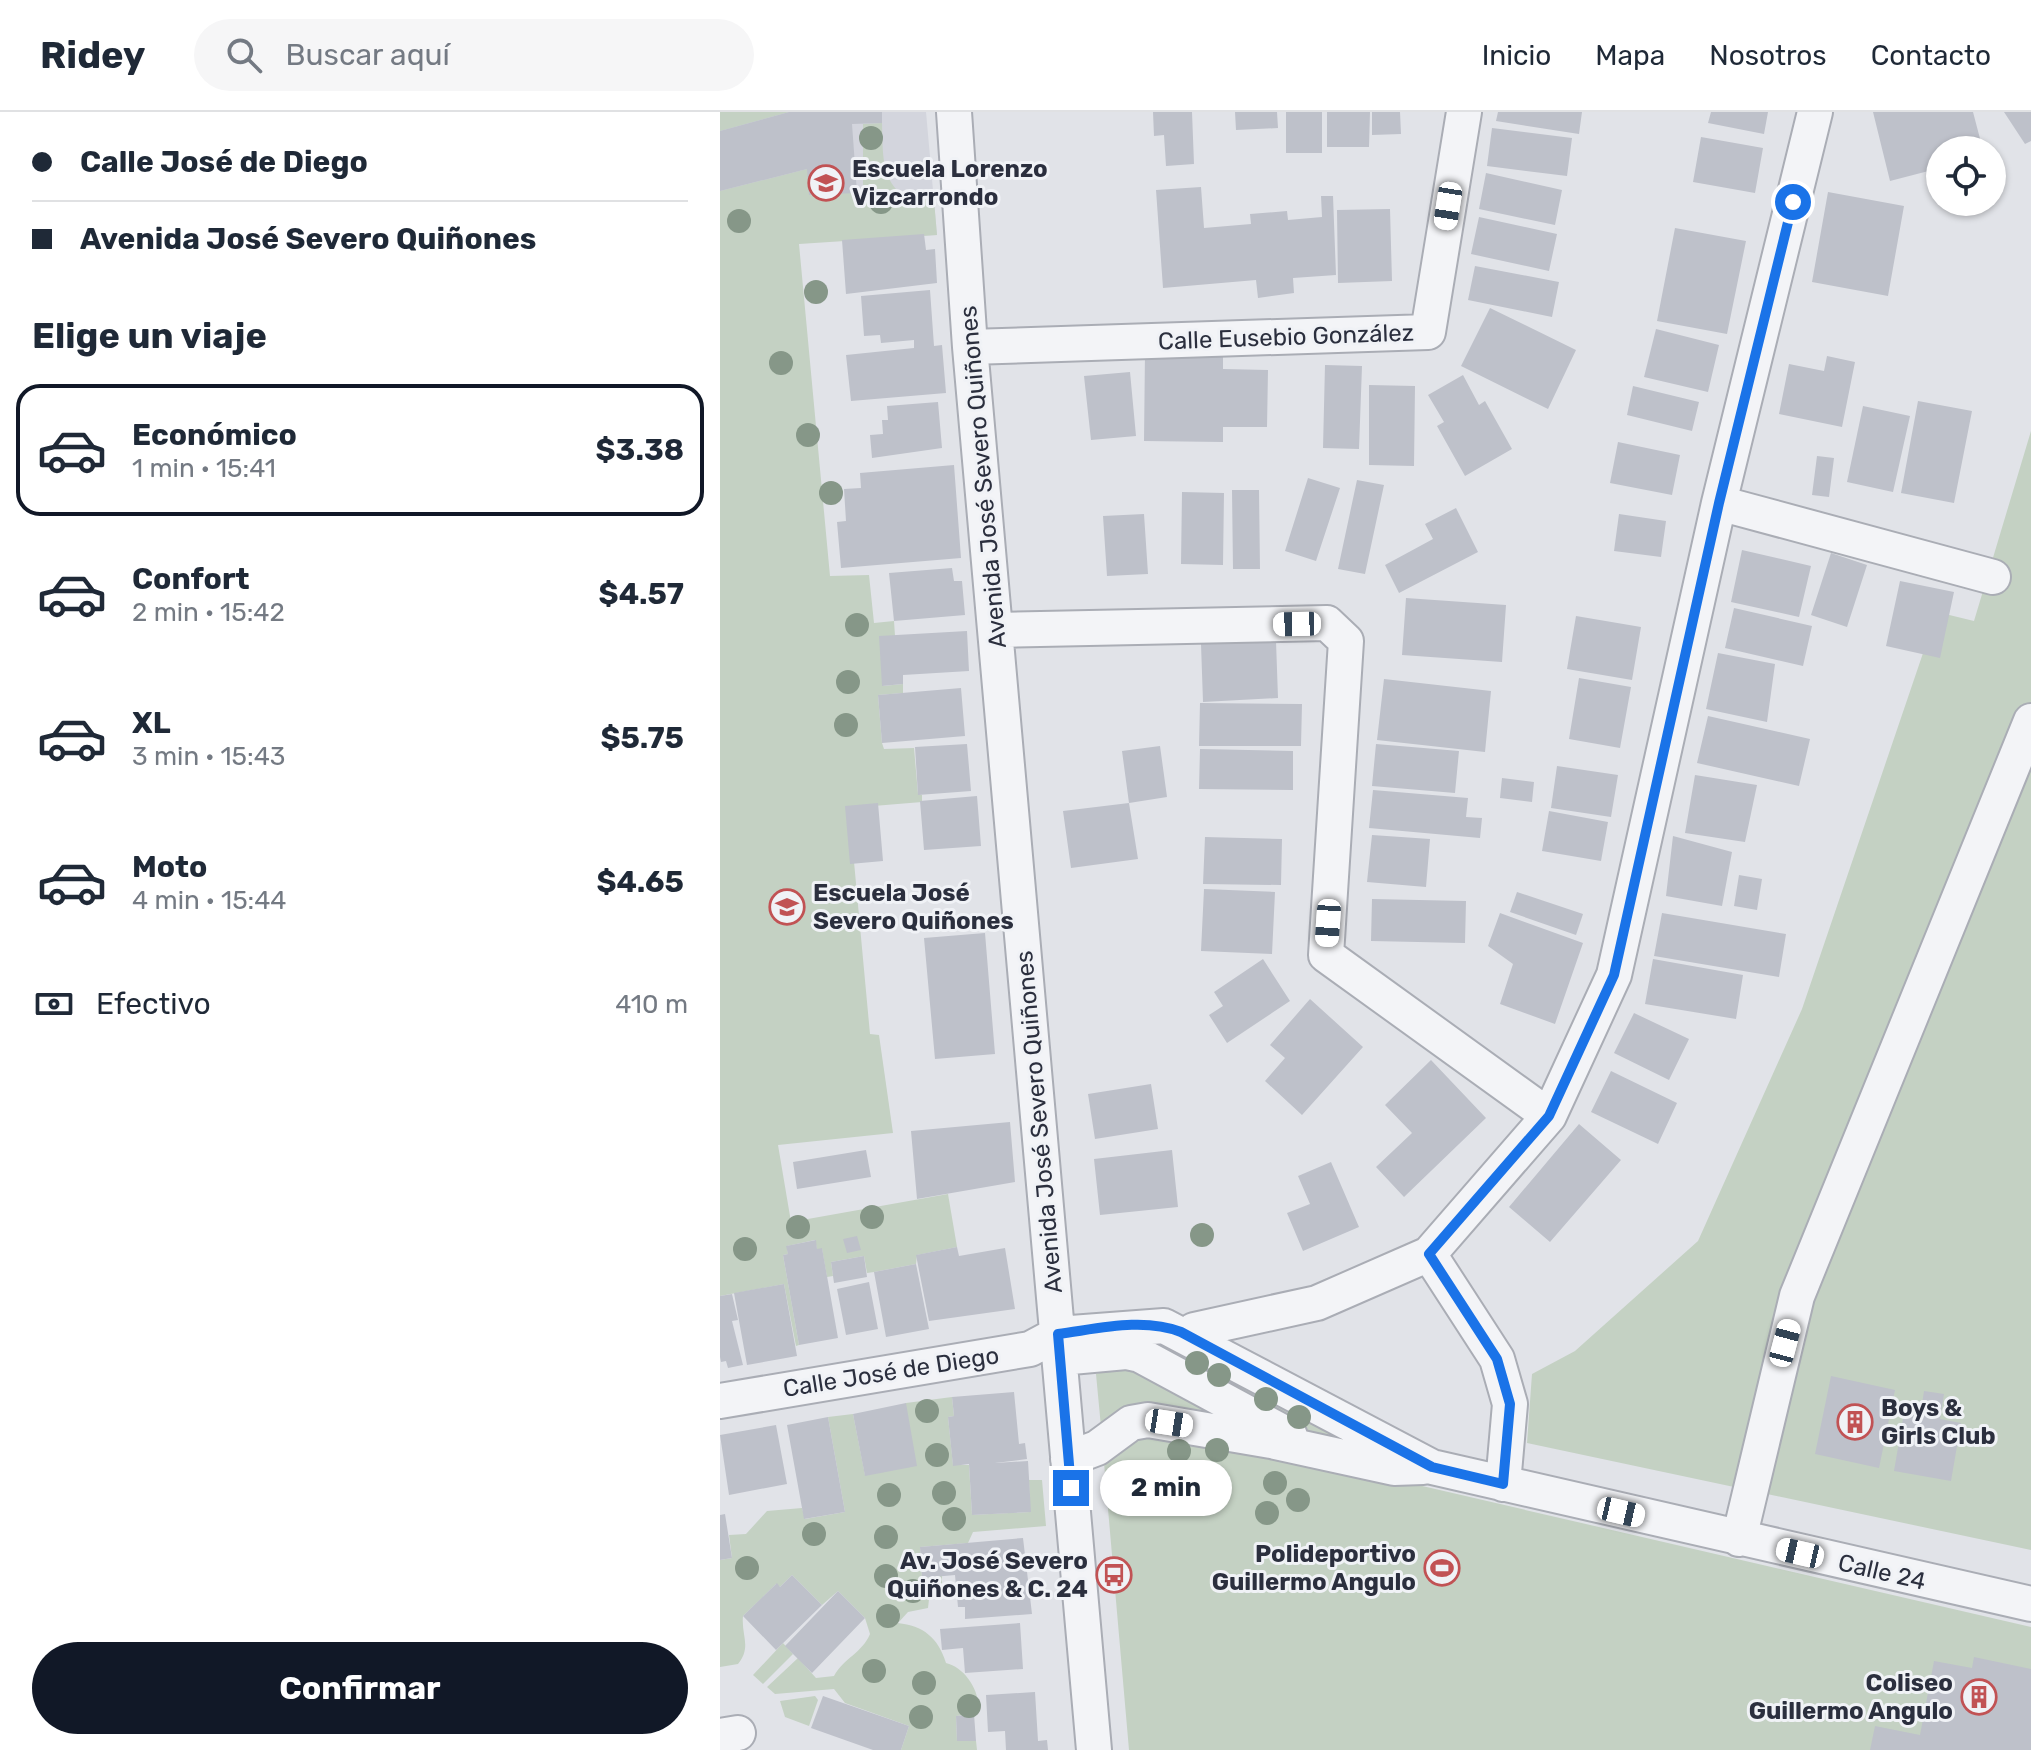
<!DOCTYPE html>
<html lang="es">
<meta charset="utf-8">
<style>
body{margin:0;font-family:Rubik,sans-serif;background:#f6f6f7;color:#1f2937;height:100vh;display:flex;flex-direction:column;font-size:30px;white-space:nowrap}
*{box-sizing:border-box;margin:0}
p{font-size:26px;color:#747a83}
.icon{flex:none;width:44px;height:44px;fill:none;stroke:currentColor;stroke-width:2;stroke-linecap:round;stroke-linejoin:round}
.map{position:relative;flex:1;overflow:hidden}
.details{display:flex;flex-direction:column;background:#fff;width:720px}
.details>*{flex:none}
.guide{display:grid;align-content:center;height:176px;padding:0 32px;background:#fff}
.tools{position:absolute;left:1206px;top:24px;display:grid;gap:16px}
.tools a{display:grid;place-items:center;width:80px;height:80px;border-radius:50%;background:#fff;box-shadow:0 2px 6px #0004;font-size:40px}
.end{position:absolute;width:36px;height:36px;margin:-18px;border:10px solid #1a73e8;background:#fff;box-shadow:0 0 0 4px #fff}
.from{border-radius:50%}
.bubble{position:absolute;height:56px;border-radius:28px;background:#fff;box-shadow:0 2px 6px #0004;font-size:26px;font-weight:700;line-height:56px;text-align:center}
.car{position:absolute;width:24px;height:48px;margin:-24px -12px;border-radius:10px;box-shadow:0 0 6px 2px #0007;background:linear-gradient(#fff 24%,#345 0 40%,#fff 0 76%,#345 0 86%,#fff 0)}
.guide b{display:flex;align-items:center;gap:28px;height:76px;font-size:30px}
.guide b+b{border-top:2px solid #e0e1e3}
.guide i{width:20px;height:20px;background:#1f2937}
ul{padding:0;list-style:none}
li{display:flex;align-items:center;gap:24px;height:132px;margin:0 16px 12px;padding:0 16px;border:4px solid transparent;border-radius:24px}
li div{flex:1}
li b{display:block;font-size:30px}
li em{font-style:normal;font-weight:700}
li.on{border-color:#111827}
li>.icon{width:72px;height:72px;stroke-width:1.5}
h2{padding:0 32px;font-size:36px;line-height:96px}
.pay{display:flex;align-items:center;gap:20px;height:88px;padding:0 32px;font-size:30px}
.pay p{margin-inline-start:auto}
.action{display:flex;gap:16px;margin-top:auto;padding:16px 32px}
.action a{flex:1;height:92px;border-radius:48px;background:#111827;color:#fff;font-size:32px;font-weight:700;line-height:92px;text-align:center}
header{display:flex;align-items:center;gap:48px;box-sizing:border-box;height:112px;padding:0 40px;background:#fff;border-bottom:2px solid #e0e1e3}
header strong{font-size:38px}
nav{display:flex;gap:44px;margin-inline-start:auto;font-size:28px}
.search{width:560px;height:72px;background:#f6f6f7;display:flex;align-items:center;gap:20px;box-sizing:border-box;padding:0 28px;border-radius:44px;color:#747a83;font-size:30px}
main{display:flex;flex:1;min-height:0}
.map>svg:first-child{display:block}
.built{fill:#d3d5dd}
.green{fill:#c4d1c3}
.building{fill:#bec1ca}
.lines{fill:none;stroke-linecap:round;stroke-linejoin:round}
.minor-casing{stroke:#aaadb5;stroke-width:38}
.minor{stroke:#f3f4f7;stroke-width:34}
.tree{fill:#869788}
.route{stroke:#1a73e8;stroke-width:10}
.labels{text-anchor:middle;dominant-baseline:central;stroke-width:6;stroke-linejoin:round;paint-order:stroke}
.poi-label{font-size:24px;font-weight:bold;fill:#2b2f3e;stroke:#f0f2f6;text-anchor:start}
.street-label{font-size:24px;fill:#2b2f3e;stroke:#f0f2f6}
</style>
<header>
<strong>Ridey</strong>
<div class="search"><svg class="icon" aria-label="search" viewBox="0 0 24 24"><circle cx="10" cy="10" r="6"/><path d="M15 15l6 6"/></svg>Buscar aquí</div>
<nav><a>Inicio</a><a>Mapa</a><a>Nosotros</a><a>Contacto</a></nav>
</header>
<main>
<section class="details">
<div class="guide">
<b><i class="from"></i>Calle José de Diego</b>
<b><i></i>Avenida José Severo Quiñones</b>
</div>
<h2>Elige un viaje</h2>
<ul>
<li class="on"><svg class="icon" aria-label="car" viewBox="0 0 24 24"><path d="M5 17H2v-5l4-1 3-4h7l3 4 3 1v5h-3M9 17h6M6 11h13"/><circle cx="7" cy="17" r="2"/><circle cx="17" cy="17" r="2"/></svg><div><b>Económico</b><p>1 min · 15:41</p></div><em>$3.38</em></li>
<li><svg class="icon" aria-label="car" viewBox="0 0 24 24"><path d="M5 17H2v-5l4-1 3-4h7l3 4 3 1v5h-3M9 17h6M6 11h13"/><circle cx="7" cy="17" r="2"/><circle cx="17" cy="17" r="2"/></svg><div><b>Confort</b><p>2 min · 15:42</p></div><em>$4.57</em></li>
<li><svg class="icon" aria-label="car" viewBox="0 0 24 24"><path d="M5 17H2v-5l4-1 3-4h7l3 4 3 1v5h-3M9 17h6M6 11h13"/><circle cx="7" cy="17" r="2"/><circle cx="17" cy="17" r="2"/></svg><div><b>XL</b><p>3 min · 15:43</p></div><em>$5.75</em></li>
<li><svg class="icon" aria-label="car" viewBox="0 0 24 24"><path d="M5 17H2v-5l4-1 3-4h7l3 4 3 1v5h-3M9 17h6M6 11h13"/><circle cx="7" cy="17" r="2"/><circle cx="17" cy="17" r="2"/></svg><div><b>Moto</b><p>4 min · 15:44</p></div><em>$4.65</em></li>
</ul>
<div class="pay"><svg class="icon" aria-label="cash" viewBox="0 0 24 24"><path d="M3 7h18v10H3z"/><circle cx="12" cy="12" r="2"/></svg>Efectivo<p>410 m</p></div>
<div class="action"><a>Confirmar</a></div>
</section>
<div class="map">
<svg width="1311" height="1638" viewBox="0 0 1311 1638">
<rect width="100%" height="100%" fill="#e1e3e8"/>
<path class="built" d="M0 0H206L217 123 74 130 0 148Z"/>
<path class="green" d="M0 0H69L0 19Z
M162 11C163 39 160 70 187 86L214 88 217 123 79 132 110 464 149 463 154 511 174 509 175 524 163 574 183 572V581L158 583 162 631 164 637 194 636 198 682 202 683V690L129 696 150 922 159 923 173 1021 58 1033 71 1110 228 1082 237 1135 197 1143 196 1152 154 1160 147 1161 144 1144 111 1150 113 1164 107 1165 102 1137H97L95 1128 67 1134 68 1142 63 1143 79 1233 76 1234 64 1172 0 1184V79L87 57 137 81 143 77V12Z
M1311 319V1438L807 1331 812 1262 855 1239 978 1129 1082 897 1217 500 1254 509Z
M430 1223 656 1335 583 1319 436 1239Z
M404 1253 525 1307 381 1315 376 1262Z
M232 1285 234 1304 228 1305 233 1353H249L252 1403 310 1400 309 1368H322L326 1414 253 1420 248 1431 200 1435 202 1466 222 1464V1472L210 1479 208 1496 188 1500 178 1511C203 1514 218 1525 226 1551 244 1555 260 1578 258 1597L254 1602 236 1604 237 1629H256L257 1638H181L189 1614 125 1591 114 1577 55 1582 47 1575 78 1546 96 1566 114 1564C124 1546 142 1541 150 1522L145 1506 118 1479 102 1493 72 1463 60 1475 56 1472 23 1504C21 1523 32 1535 18 1552L0 1555V1448L12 1446 9 1423 26 1422 47 1399 82 1396 85 1407 125 1400 108 1305 133 1302 145 1363 186 1291Z
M407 1324 516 1331 1311 1515V1638H409L384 1351Z
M63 1531 73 1542 43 1572 33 1563Z
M95 1584 98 1588 89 1614 65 1605 60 1589Z"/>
<path class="building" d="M69 0H162V11L132 12 137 81 89 83 87 57 0 79V19Z
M433 0H472L474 52 446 54 444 23 434 24Z
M515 0H557L558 16 516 18Z
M566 0H602V41H566Z
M607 0H650L649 35H607Z
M652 0H680L681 22 652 23Z
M778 0H862L859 22 776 9Z
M991 0H1048L1044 22 988 11Z
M1153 0H1253L1263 38H1220V56L1170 69Z
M1284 0H1311V29L1305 32Z
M772 16 852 26 847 64 767 54Z
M981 25 1043 36 1035 81 973 70Z
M766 61 842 78 835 113 759 97Z
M481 75 484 116 531 112 530 102 567 99 568 108 602 105 601 84H613L616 163 573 166 574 181 538 186 536 168 443 176 436 78Z
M1108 80 1184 94 1168 184 1092 170Z
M670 97 672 169 618 171 617 98Z
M759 105 837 122 829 159 751 142Z
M955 116 1026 129 1007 222 937 209Z
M204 122 206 138 215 137 217 171 126 182 122 128Z
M755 154 839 170 832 205 748 188Z
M210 178 214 234 222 233 226 281 131 289 126 243 194 236V228L161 231 160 223 144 224 141 184Z
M770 196 856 238 828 297 741 254Z
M936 217 999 233 988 280 924 265Z
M425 240 503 241V257L548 258 547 315H503V330L424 329Z
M1107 244 1135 250 1122 315 1059 302 1069 252 1104 259Z
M605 253 642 254 639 337 603 336Z
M410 260 416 324 371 328 364 264Z
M743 263 759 293 765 289 792 337 745 364 717 314 724 310 708 283Z
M649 273 695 274 694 354 649 353Z
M913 274 979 290 972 319 907 303Z
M1198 289 1252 299 1234 391 1181 381Z
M218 290 222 336 152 346 150 323 163 322 162 308H168L167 294Z
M1143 294 1190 304 1173 380 1127 370Z
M898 330 960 343 952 383 890 371Z
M1097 344 1114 346 1109 385 1092 383Z
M234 353 241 446 121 456 117 410 126 409 124 377 141 376 140 361Z
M588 366 620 376 596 449 565 439Z
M637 368 664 373 645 462 618 457Z
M512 378H539L540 457H513Z
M462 380 504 381 503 453 461 452Z
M736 396 758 440 679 481 665 453 713 427 705 412Z
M424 402 428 462 387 464 383 404Z
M899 402 946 409 941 445 894 439Z
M1022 438 1091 454 1079 505 1011 490Z
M1111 441 1147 453 1127 515 1091 503Z
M232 456 234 469H242L245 503 174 509 169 461Z
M1180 469 1234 480 1220 546 1166 534Z
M686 486 786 493 782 550 682 543Z
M1014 496 1092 514 1083 554 1005 536Z
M856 504 921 515 912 568 847 557Z
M247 519 249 559 183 563V572L162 574 159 524Z
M556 529 558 586 483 590 481 532Z
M998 541 1055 552 1047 610 986 597Z
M859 566 911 575 900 636 849 627Z
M664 567 771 579 765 640 657 628Z
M241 576 245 624 162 631 158 583Z
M480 591 582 592 581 634H479Z
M988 604 1090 627 1079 674 977 651Z
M247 632 251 679 198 683 195 635Z
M656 632 739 639 735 681 652 674Z
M440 634 447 685 409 691 402 639Z
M480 637 573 639V678L479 677Z
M837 654 898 663 891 705 831 696Z
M975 663 1037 673 1025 730 965 721Z
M782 666 814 670 812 690 780 686Z
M653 678 748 686 746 705 762 706 760 726 649 716Z
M257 684 261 734 204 738 200 689Z
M158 691 163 749 130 752 125 694Z
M409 691 418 747 351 756 343 699Z
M829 699 888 710 881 749 822 739Z
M652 723 710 727 706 775 647 770Z
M953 724 1012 740 1002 794 946 784Z
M485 725 562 727 561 773 483 772Z
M1019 763 1042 767 1037 798 1014 794Z
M484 777 555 780 552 842 481 839Z
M797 780 863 802 856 823 790 800Z
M652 787 746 789 745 831 651 829Z
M780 801 863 831 835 912 780 892 793 852 768 834Z
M942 801 1066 822 1059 865 934 844Z
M265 821 275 942 215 947 204 826Z
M543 847 570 889 507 931 489 903 503 894 494 880Z
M933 847 1023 863 1016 907 925 892Z
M590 887 643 935 582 1003 545 969 565 946 550 933Z
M914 901 969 927 949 968 894 941Z
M711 948 766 1006 684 1085 656 1055 692 1021 665 993Z
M891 959 957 991 938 1032 871 1000Z
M431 972 438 1017 375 1027 368 982Z
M290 1010 295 1070 197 1087 191 1019Z
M859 1012 901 1048 830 1130 789 1095Z
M146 1038 151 1065 77 1077 73 1050Z
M452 1038 458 1095 380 1103 374 1047Z
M611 1050 639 1115 583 1139 567 1101 590 1092 578 1064Z
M137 1124 141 1138 127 1141 123 1127Z
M96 1128 97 1137 102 1136 118 1226 79 1233 63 1143 68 1142 66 1134Z
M237 1135 239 1144 285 1136 295 1197 209 1209 196 1143Z
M144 1144 147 1165 114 1171 111 1150Z
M196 1152 209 1217 166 1225 154 1160Z
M149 1170 158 1217 126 1223 117 1177Z
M64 1172 77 1244 27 1253 14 1181Z
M12 1182 18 1208 12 1209 23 1253 8 1256 6 1249 1 1250 0 1245V1184Z
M1111 1264 1175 1278 1159 1356 1095 1342Z
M1204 1279 1224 1282 1220 1307 1241 1311 1231 1369 1174 1359 1185 1295 1201 1299Z
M294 1280 299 1332 305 1331 307 1347 275 1351 308 1349 311 1400 252 1403 249 1352 233 1354 228 1305 234 1304 232 1285Z
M186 1291 197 1354 145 1364 133 1302Z
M108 1305 125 1400 84 1407 67 1313Z
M56 1313 67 1372 9 1383 0 1323Z
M5 1402 12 1446 0 1448V1403Z
M303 1426 312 1502 245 1507V1495H238L235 1463 202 1466 200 1435Z
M72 1463 102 1493 56 1538 23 1504 57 1471 60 1475Z
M118 1479 145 1506 92 1561 65 1534Z
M300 1511 303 1557 245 1561 243 1536 222 1538 220 1517Z
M1254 1545 1311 1557V1638H1150L1155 1614 1200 1623 1214 1549 1252 1556Z
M315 1580 318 1629 327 1628 328 1638H286L285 1619 268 1620 266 1583Z
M103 1584 189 1614 181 1638H153L91 1616Z
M254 1602 256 1629H237L236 1604Z"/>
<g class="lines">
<defs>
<path id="minor" d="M234 0 250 235 374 1638
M250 235 708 220 744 0
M999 391 1273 465
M277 518 607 511 626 529 606 843 829 1004
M709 1142 777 1247 790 1292 783 1372
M474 1218 597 1191 709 1142 829 1004 894 863 999 391 1095 0
M340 1246 406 1240 420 1243 570 1324
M0 1289 310 1237 338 1222 444 1214 712 1355 1311 1492
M348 1347 377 1336 411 1311 428 1308 551 1329 674 1356 703 1355
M1019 1427 1077 1184 1311 609
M0 1624 18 1621"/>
</defs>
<use href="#minor" class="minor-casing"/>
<use href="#minor" class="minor"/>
</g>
<g class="tree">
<circle cx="151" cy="26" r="12"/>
<circle cx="161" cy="90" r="12"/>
<circle cx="19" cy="109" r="12"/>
<circle cx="96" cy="180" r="12"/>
<circle cx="61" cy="251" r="12"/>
<circle cx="88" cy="323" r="12"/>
<circle cx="111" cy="381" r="12"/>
<circle cx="137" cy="513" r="12"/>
<circle cx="128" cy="570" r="12"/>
<circle cx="126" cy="613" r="12"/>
<circle cx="152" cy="1105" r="12"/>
<circle cx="78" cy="1115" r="12"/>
<circle cx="482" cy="1123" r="12"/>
<circle cx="25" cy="1137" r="12"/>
<circle cx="477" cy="1251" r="12"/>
<circle cx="499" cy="1263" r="12"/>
<circle cx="546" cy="1287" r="12"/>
<circle cx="207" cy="1299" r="12"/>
<circle cx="579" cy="1305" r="12"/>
<circle cx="497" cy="1338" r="12"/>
<circle cx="459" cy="1339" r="12"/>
<circle cx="217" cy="1343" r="12"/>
<circle cx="555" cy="1371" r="12"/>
<circle cx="224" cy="1381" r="12"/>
<circle cx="169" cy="1383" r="12"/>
<circle cx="578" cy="1388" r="12"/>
<circle cx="547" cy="1401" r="12"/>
<circle cx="234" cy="1407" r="12"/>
<circle cx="94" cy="1422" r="12"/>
<circle cx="166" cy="1425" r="12"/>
<circle cx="27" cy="1456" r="12"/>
<circle cx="166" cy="1464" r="12"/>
<circle cx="193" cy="1479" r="12"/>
<circle cx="168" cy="1504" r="12"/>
<circle cx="154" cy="1559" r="12"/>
<circle cx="204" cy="1571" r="12"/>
<circle cx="249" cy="1594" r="12"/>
<circle cx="201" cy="1605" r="12"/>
</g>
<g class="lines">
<path class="route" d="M351 1376 338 1222C377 1217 423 1205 461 1220L712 1355 783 1372 790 1292 777 1247 709 1142 829 1004 894 863 999 391 1073 90"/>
</g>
<defs>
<symbol id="school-ring" viewBox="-11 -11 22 22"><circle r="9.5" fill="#f0f2f6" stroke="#c15254" stroke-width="1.5"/><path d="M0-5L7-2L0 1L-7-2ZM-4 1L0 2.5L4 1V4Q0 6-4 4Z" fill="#c15254"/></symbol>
<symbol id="building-ring" viewBox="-11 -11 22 22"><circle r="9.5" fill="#f0f2f6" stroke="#c15254" stroke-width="1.5"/><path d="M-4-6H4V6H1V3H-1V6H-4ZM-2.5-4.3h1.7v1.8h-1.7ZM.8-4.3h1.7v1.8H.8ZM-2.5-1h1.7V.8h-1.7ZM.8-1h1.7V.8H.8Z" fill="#c15254"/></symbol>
<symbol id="stadium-ring" viewBox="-11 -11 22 22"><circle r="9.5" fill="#f0f2f6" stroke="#c15254" stroke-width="1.5"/><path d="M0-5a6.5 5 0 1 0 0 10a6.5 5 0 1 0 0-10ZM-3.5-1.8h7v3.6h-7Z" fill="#c15254"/></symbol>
<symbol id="bus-ring" viewBox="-11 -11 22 22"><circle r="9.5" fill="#f0f2f6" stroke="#c15254" stroke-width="1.5"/><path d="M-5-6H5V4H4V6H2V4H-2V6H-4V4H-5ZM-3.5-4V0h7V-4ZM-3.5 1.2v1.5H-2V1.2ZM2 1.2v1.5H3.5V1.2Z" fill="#c15254"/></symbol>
</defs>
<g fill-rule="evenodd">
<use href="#school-ring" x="86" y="51" width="40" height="40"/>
<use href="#school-ring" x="47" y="775" width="40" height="40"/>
<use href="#building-ring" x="1115" y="1290" width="40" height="40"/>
<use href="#stadium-ring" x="702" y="1436" width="40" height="40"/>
<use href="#bus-ring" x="374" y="1443" width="40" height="40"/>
<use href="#building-ring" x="1239" y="1565" width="40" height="40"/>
</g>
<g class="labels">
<g class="poi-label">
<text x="132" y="57">Escuela Lorenzo<tspan x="132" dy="28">Vizcarrondo</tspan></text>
<text x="93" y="781">Escuela José<tspan x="93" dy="28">Severo Quiñones</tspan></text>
<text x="1161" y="1296">Boys &amp;<tspan x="1161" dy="28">Girls Club</tspan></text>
<text x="696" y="1442" text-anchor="end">Polideportivo<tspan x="696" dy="28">Guillermo Angulo</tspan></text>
<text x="368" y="1449" text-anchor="end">Av. José Severo<tspan x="368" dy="28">Quiñones &amp; C. 24</tspan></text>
<text x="1233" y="1571" text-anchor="end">Coliseo<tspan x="1233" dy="28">Guillermo Angulo</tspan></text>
</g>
<g class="street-label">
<text transform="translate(566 225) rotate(-2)">Calle Eusebio González</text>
<text transform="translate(263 365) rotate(-95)">Avenida José Severo Quiñones</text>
<text transform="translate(319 1010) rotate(-95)">Avenida José Severo Quiñones</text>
<text transform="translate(171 1260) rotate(-9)">Calle José de Diego</text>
<text transform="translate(1162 1460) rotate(13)">Calle 24</text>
</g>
</g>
</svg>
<div class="tools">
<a><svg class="icon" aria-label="locate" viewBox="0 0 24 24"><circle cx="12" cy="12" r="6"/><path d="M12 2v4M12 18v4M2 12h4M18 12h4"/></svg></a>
</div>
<i class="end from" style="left:1073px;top:90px"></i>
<i class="end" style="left:351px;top:1376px"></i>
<div class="bubble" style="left:380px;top:1348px;width:132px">2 min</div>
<i class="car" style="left:728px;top:94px;rotate:189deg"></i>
<i class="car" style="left:577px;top:512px;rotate:269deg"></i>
<i class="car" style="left:608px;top:811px;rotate:184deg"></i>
<i class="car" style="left:1065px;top:1231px;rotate:15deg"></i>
<i class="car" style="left:449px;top:1311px;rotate:99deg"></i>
<i class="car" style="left:901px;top:1400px;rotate:103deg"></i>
<i class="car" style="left:1080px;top:1441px;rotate:283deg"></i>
</div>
</main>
